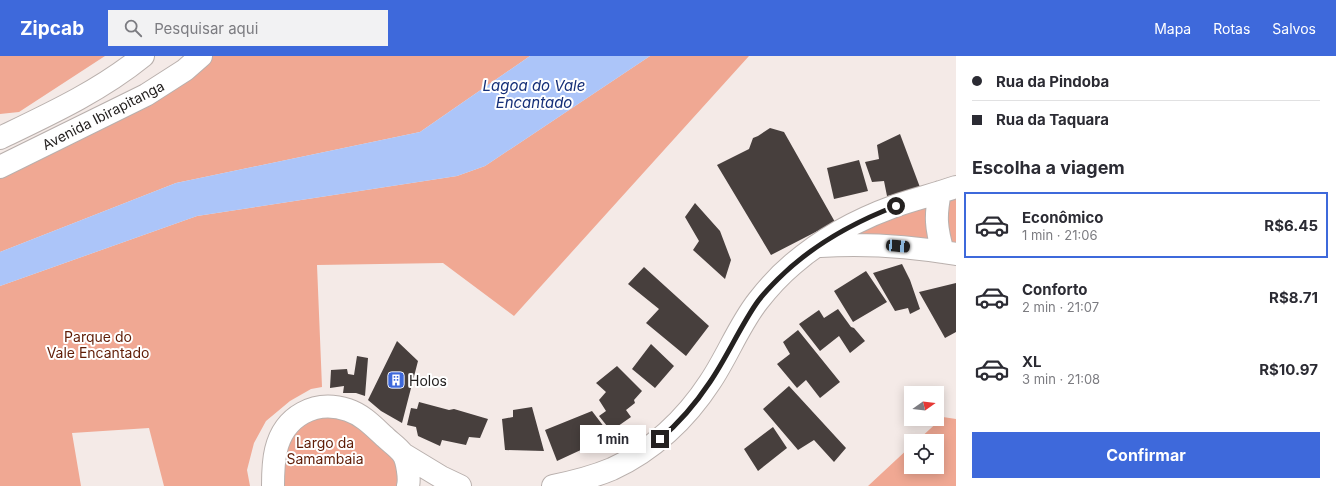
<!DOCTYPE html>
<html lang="pt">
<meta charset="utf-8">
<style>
body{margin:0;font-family:Inter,sans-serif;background:#f2f2f3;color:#2b2b33;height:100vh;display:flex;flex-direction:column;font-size:15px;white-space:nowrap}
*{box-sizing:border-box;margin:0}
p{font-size:13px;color:#7c7c81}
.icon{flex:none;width:22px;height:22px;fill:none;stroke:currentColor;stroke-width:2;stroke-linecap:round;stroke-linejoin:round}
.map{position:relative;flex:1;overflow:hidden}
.details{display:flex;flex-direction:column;background:#fff;width:380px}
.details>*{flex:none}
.banner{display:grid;align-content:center;height:88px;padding:0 16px;background:#fff}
.needle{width:26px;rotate:76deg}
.fabs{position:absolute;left:904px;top:330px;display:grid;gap:8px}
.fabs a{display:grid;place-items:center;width:40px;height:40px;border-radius:0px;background:#fff;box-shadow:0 2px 10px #0003;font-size:20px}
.end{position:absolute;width:18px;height:18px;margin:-9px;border:5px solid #242120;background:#fff;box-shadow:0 0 0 2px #fff}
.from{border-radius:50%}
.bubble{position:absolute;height:28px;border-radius:0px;background:#fff;box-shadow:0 2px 10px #0003;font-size:13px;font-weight:700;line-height:28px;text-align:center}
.car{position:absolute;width:12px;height:24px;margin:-12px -6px;border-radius:5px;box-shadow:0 0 3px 1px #0007;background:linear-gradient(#222 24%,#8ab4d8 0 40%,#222 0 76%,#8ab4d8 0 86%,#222 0)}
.banner b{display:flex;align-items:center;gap:14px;height:38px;font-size:15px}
.banner b+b{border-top:1px solid #e1e1e2}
.banner i{width:10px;height:10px;background:#2b2b33}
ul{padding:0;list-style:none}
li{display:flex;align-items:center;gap:12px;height:66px;margin:0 8px 6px;padding:0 8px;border:2px solid transparent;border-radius:0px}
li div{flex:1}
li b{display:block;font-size:15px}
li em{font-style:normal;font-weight:700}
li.current{border-color:#3e69db}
li>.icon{width:36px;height:36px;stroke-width:1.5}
h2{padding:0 16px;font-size:18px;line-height:48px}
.primary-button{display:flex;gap:8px;margin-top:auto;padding:8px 16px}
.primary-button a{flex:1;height:46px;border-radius:0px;background:#3e69db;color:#fff;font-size:16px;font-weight:700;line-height:46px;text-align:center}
header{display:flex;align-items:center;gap:24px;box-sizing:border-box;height:56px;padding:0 20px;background:#3e69db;color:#fff}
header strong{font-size:19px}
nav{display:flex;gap:22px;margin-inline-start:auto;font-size:14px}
.search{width:280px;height:36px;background:#f2f2f3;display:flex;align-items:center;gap:10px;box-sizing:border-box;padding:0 14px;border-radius:0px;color:#7c7c81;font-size:15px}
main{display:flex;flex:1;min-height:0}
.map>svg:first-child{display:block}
.green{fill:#f0a893}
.water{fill:#acc5f9}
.building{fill:#473f3d}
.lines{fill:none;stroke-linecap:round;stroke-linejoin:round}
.minor-casing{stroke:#b9b0ad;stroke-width:24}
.major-casing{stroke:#b9b0ad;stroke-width:24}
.minor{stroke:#fff;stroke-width:22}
.major{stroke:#fff;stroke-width:22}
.route{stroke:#242120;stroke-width:5}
.labels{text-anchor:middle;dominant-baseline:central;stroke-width:4;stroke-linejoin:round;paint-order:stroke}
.street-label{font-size:14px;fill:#242120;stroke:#fff}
.park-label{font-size:14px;fill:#601d06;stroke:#fff}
.poi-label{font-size:14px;fill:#242120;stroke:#fff;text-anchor:start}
.water-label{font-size:15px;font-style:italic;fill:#152f78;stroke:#fff}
</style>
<header>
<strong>Zipcab</strong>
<div class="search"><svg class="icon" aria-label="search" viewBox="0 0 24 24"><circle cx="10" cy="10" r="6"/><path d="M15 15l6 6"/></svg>Pesquisar aqui</div>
<nav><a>Mapa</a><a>Rotas</a><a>Salvos</a></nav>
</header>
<main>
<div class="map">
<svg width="956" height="430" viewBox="0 0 956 430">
<rect width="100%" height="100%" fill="#f4eae7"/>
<path class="green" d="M0 0H105L19 56 0 58Z
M207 0H530L420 76 176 127 0 196V120Z
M650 0H749L514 260 443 207 317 209 322 331 311 333 290 345 266 365 254 387 247 414 250 430H164L149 372 72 377 81 430H0V230L197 160 457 120 485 110Z
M956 137V193L835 185Z
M328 358 355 366 395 403 400 430H279L291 372Z
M943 361 956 363V430H868L911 390V411H937V385H917Z"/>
<path class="water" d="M530 0H650L485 110 457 120 197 160 0 230V196L176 127 420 76Z"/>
<path class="building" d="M770 72 784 76 835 166 771 199 717 109 749 93 753 82 758 80Z
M900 78 921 134 887 140 884 125 872 126 865 106 879 103 877 89Z
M859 104 868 135 834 143 827 112Z
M695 147 720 175 731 204 725 223 693 194 699 185 685 161Z
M902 208 910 224 920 253 910 258 908 252 895 255 873 217Z
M644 211 709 270 686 300 646 267 659 253 628 228Z
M866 215 887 246 853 266 834 235Z
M956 227V276L945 282 919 236Z
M838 253 851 271 854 272 865 285 850 297 839 280 820 295 799 268 819 254 824 262Z
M798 274 840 326 820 342 806 324 797 332 777 308 790 298 783 286Z
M397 285 418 305 402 367 381 355 368 344Z
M651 288 674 310 655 332 632 313Z
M357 300 368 302 365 340 356 337H343L344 330 330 332 331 314 347 313 348 318 354 319Z
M617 310 642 335 634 344 635 347 626 354 631 361 611 375 599 360 606 355 599 344 606 336 596 327Z
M789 330 846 392 834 406 814 384 798 394 763 353Z
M419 346 449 354 454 353 488 363 480 382 469 381 466 389 442 384 440 390 418 380 416 371 407 369 411 352 417 353Z
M532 351 544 395 505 394 502 363 513 361V354Z
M592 355 611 380 557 405 545 374Z
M773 371 787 392 758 415 744 393Z"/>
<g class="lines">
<defs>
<path id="minor" d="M940 136C935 160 936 172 943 196
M820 190C866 187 910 190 956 198
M403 398 441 421 460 430
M273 430C273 418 273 406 276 394 284 360 315 343 348 354 363 359 374 371 385 381 390 386 398 391 403 398 407 404 410 422 408 430
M553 430C573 426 593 421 612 413 652 395 686 363 710 326 727 301 739 269 758 245 768 232 780 219 793 208 822 183 859 163 895 150 915 143 936 138 956 131"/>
<path id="major" d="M0 82C50 58 100 35 143 0
M0 111 146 39 185 14 201 0"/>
</defs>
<use href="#minor" class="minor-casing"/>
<use href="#major" class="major-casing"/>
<use href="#minor" class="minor"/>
<use href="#major" class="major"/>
</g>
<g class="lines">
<path class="route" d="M660 383C679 367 696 347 710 326 727 301 739 273 756 248 762 239 771 230 778 223 812 189 852 167 896 150"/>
</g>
<defs>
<symbol id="building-square" viewBox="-11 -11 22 22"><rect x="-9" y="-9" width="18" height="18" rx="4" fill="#3e69db" stroke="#fff"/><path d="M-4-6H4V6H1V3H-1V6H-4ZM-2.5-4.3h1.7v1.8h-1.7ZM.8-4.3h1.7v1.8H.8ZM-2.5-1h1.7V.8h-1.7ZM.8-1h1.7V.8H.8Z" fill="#fff"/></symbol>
</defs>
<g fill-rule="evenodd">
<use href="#building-square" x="386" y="314" width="20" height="20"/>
</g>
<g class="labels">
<g class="street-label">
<text transform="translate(103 59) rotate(-27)">Avenida Ibirapitanga</text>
</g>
<g class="park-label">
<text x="98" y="280">Parque do<tspan x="98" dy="16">Vale Encantado</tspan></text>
<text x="325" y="386">Largo da<tspan x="325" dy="16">Samambaia</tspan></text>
</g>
<g class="poi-label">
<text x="409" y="324">Holos</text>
</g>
<g class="water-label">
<text x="534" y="29">Lagoa do Vale<tspan x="534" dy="17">Encantado</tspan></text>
</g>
</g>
</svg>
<div class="fabs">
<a><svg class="needle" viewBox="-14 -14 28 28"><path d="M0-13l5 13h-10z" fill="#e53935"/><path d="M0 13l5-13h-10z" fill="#7c7c81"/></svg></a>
<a><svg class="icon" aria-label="locate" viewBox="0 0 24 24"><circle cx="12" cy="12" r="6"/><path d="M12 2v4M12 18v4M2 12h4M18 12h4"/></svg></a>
</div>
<i class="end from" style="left:896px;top:150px"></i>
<i class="end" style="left:660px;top:383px"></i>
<div class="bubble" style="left:580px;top:369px;width:66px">1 min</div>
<i class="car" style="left:898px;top:190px;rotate:95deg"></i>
</div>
<section class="details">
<div class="banner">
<b><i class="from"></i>Rua da Pindoba</b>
<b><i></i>Rua da Taquara</b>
</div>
<h2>Escolha a viagem</h2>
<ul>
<li class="current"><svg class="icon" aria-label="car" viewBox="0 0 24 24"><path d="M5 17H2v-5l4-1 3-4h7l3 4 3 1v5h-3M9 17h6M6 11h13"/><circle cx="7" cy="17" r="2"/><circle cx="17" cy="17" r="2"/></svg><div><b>Econômico</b><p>1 min · 21:06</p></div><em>R$6.45</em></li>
<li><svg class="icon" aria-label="car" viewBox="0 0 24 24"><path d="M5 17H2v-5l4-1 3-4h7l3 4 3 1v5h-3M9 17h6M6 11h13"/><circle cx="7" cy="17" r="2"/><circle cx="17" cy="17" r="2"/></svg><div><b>Conforto</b><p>2 min · 21:07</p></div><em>R$8.71</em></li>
<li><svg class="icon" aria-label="car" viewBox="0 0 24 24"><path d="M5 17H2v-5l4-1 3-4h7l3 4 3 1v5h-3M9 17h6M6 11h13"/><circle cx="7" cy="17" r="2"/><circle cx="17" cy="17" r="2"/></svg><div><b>XL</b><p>3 min · 21:08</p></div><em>R$10.97</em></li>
</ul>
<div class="primary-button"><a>Confirmar</a></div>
</section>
</main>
